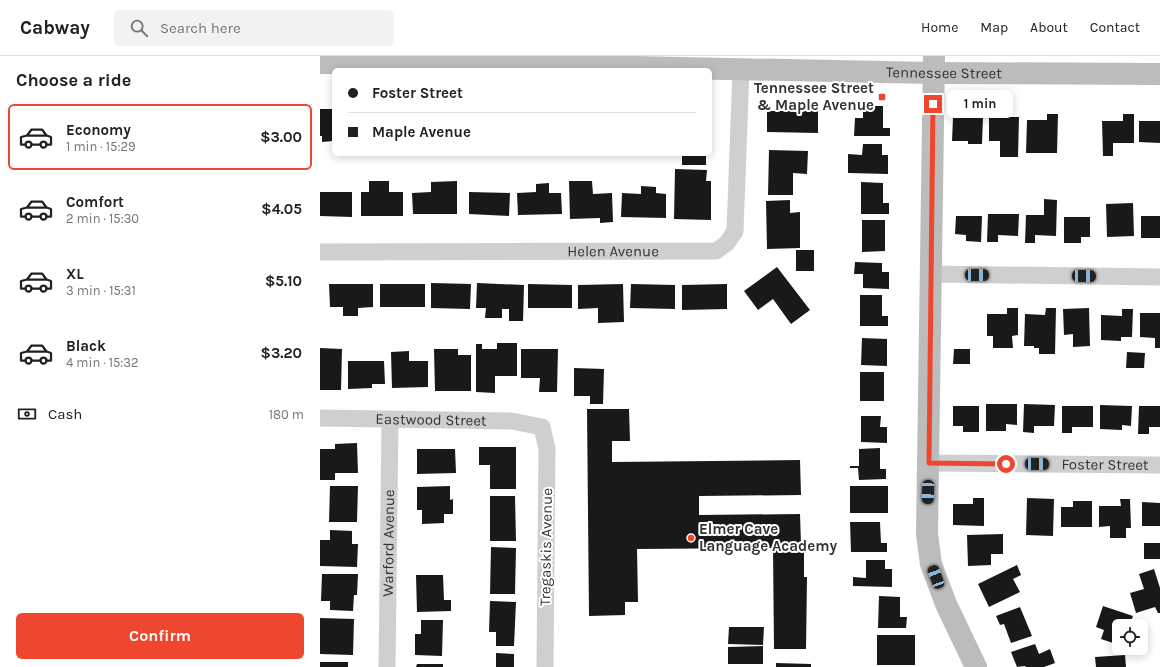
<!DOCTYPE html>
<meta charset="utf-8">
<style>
body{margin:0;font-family:Karla,sans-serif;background:#f2f2f2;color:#202124;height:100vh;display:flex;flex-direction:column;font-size:15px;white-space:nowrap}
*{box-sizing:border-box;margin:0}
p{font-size:13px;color:#757577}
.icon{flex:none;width:22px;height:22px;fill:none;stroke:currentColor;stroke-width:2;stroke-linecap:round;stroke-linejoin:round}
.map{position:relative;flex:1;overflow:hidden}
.sheet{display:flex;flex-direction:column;background:#fff;width:320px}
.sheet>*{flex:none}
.banner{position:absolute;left:12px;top:12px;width:380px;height:88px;border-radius:6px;box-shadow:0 2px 10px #0003;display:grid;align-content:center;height:88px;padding:0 16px;background:#fff}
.buttons{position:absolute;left:792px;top:563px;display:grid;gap:8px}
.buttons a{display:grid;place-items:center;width:36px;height:36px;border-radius:6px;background:#fff;box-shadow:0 2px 10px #0003;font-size:20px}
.end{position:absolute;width:18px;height:18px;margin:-9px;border:5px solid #ef472f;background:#fff;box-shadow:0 0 0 2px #fff}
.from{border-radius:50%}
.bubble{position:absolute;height:28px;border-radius:6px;background:#fff;box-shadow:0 2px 10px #0003;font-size:13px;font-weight:700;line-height:28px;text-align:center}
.car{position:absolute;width:12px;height:24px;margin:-12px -6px;border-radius:5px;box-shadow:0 0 3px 1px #0007;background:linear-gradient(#222 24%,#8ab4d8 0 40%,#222 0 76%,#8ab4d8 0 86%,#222 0)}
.banner b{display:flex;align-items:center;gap:14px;height:38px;font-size:15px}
.banner b+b{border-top:1px solid #e0e0e0}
.banner i{width:10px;height:10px;background:#202124}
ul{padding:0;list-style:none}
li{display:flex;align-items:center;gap:12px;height:66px;margin:0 8px 6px;padding:0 8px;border:2px solid transparent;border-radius:6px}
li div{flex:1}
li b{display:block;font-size:15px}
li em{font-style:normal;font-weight:700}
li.active{border-color:#ef472f}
li>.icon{width:36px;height:36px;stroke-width:1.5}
h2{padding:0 16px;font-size:18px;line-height:48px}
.pay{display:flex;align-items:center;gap:10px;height:44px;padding:0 16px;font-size:15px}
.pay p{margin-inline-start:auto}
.button{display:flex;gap:8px;margin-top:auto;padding:8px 16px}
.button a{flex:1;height:46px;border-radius:6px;background:#ef472f;color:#fff;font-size:16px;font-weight:700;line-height:46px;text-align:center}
header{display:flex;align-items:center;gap:24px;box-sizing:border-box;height:56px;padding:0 20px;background:#fff;border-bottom:1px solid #e0e0e0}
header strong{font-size:19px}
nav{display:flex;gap:22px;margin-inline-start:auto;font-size:14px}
.search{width:280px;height:36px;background:#f2f2f2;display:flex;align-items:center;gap:10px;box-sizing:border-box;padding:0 14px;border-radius:6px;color:#757577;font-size:15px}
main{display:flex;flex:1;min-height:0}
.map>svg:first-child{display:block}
.building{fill:#191919}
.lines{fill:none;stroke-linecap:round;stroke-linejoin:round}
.street{stroke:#cfcfcf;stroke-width:17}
.secondary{stroke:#bcbcbc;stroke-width:22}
.route{stroke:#ef472f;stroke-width:5}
.poi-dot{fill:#ef472f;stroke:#fff;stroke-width:1.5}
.labels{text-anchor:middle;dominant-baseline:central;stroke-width:4;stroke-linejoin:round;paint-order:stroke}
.street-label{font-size:15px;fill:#323232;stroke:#fff}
.poi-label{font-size:15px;font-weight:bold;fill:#323232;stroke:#fff;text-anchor:end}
</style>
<header>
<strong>Cabway</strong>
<div class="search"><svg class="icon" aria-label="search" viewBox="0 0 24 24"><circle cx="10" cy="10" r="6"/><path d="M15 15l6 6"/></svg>Search here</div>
<nav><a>Home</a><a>Map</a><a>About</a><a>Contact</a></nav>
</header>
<main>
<section class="sheet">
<h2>Choose a ride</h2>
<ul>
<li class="active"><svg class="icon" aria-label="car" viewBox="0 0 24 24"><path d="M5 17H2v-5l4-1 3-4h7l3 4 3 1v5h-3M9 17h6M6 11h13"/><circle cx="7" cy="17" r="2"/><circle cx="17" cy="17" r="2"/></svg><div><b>Economy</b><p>1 min · 15:29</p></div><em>$3.00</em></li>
<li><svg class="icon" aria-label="car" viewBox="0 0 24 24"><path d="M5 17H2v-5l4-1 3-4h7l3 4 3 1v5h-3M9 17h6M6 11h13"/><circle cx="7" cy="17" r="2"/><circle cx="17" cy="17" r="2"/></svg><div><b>Comfort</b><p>2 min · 15:30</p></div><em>$4.05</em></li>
<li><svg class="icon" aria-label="car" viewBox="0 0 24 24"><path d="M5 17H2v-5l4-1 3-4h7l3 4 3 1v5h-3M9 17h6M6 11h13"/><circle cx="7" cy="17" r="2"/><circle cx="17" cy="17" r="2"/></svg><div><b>XL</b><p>3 min · 15:31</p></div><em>$5.10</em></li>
<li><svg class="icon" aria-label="car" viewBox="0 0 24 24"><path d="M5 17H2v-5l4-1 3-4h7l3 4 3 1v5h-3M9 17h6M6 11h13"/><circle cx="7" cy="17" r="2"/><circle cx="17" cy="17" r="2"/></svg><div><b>Black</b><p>4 min · 15:32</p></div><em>$3.20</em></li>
</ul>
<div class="pay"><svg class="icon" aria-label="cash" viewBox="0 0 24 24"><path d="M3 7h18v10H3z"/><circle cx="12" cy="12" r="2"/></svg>Cash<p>180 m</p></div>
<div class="button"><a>Confirm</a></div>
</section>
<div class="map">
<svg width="840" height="611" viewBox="0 0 840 611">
<rect width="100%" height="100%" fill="#fff"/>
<path class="building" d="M543 50H563V72H570V80H534L535 62H543Z
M0 53H14L13 85 2 86V80H0Z
M447 55H498V77L447 76Z
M727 58H738L737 97H706L707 64H727Z
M803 58H814V87H793V100H783L782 65H803Z
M669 61H699L698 101H680V85H669Z
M633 62H663L662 88H648V85H632Z
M819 65H840V87L819 86Z
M543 88H562V99H568V118L528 117V98L542 99Z
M449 94 488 95 487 118 473 117V139H448Z
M362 98H386V109H362Z
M355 113 387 114 386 125H391V164L354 163Z
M49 125H69V136H83V160H41V136H49Z
M137 125V158H93L92 137 111 136V126Z
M249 125H272L273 138 292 137 293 166 280 167V162L250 163Z
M541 126 563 127V147H569V158H541Z
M229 127V137H241L242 158 198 159 197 137 216 136V128Z
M321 130 336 131V137L346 138V162L301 161 302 137 321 138Z
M0 136H32V161L0 160Z
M149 136 190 137 189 160 149 158Z
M724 143 737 144 736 180 715 179V187H705L706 159H724Z
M470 144V157L480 156V192L447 193 446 145Z
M813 147 814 180 787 181 786 148Z
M668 158H699L698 180 678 179V186H667Z
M636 160H662L661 186 646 185V179L635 178Z
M821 160H840V182H821Z
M744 161H770V181H761V187H744Z
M542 164H565V195L542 196Z
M476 194H494V215H476Z
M535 206 562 207V216H569V233L543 232V218H534Z
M457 211 490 254 471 268 453 243 438 254 424 235Z
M111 227 151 228 150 253 111 252Z
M157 227 204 229 203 265H189V253H182V262H165L166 252H156Z
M9 228H53V251L38 252V260H23V251H10Z
M60 228H105V251H60Z
M208 228 252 229V252H208Z
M303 228 304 266 278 267V252L258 253V229Z
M311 228 355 229V253L310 252Z
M407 228V253L362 254V229Z
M540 239H562V260H568V270H540Z
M687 252H698V279L692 280 693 292H673V280H667V258H687Z
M726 252H736L735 298H719V292H714V290H704L705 258 725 259Z
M769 252 770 290 753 291V278L744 279 743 253Z
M802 253H813L812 281H801V285L781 284V259L802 260Z
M820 257H840V292H835V282L820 281Z
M542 282 567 283V310L541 309Z
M177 287H197V320H175V337L156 336V288H162V293H177Z
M0 292 22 293 21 334H0Z
M114 293H138V299H151V335H115Z
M201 293H238L237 336H219L220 322H201Z
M634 293H650V308H633Z
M89 295V305H108V331L72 332 71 296Z
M807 296 825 297 824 312H806Z
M28 305H64L65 328H52V332L28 333Z
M254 312 284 313 283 348H270V340H254Z
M540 316H564V345H540Z
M666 348H697V369L686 368V375H666Z
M704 348 735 349 734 370H714V377L703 376Z
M780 349 812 350 811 370 802 369V374L780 373Z
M633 350H659V376H643V370H633Z
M742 350H773V371H752V377H742Z
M819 350H840V371H829V378H818Z
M267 353H309L310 385H292V406L480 404 481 439 379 440V459L480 458 481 488H465V493H484V521H487L486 593H454L453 492 317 493 318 546H305V559L269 560Z
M541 360H561L560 371H567V387L541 386Z
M37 387 38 417H15V424H0V393H15V388Z
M159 391H196V433H170V409H159Z
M560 392V413H566V423L539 424 538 412H530V410H539V393Z
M97 393H135L136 417 97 418Z
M10 430H38L37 466H9Z
M130 430V444L133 443V458H124V467L102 468V454H97V431Z
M530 430H568V457H530Z
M170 440H195L196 485H170Z
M653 442H664V470L633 469V448H653Z
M707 442 734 443 733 480 706 479Z
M800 443H810L811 472H806V482H790V470L779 471V450H801Z
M753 445H772V471H741V451H753Z
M822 446 840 447V470H822Z
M530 466H560L561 487H567V496H531Z
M10 474 32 475V488H38L37 511 0 510V484H10Z
M683 478V498H671V509L648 510 647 479Z
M824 487H840V503H824Z
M171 491 196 492 195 538H170Z
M546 504H565V513H572V531L533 530V521L546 522Z
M697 509 701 519 693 523 700 536 669 551 658 528Z
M834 513 840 532V557H838L835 551 816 557 810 537 824 533 819 518Z
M2 518H38L37 539H34L33 555 10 554V545H1Z
M96 519H123L124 544H131V555L97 556Z
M559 540 580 541V561H587L586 572H558Z
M170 545 196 546 194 590H176V576H169Z
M783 550 813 560 809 570H799V589L781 583 784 574 776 571Z
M700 551 712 580 691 587 684 568 680 569 676 560Z
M0 562 34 563 33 599 0 598Z
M101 564H123L122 600 95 599V578H101Z
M409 571H444L443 589 408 588Z
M557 579H595V609H557Z
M715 588 719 598 730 593 735 607 724 611H706L705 610 697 611 691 596Z
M443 590V608H408V591Z
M176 597 194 598V611H176Z
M805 599 806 611H776L775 601Z
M0 606H28V611H0Z
M456 607 491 608V611H456Z
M97 608H123V611H96Z"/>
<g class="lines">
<g class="street">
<path id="s1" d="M0 196 396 195 407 187 415 175 421 13"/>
<path d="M611 218 840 221"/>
<path id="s2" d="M0 362 192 365 222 371 227 393 225 611"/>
<path id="s3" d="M609 407 840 409"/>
<path id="s4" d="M67 611 70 363"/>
</g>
<g class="secondary">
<path d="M614 0 607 478 611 508 626 548 656 611"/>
<path id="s5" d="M0 7H112L613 17 840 18"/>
</g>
</g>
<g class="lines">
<path class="route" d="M613 48 609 407 686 408"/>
</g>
<g class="poi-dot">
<rect x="558" y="37" width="8" height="8" rx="2"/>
<circle cx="371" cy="482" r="4"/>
</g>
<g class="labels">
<g class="street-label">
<text stroke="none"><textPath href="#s5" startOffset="624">Tennessee Street</textPath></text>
<text stroke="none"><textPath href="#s1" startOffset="293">Helen Avenue</textPath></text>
<text stroke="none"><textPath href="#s2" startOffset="111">Eastwood Street</textPath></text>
<text stroke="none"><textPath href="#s3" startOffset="176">Foster Street</textPath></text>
<text stroke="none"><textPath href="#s4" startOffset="124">Warford Avenue</textPath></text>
<text transform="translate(226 491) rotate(-89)">Tregaskis Avenue</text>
</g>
<g class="poi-label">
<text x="554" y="32">Tennessee Street<tspan x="554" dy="17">&amp; Maple Avenue</tspan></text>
<text x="379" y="473" text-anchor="start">Elmer Cave<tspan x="379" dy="17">Language Academy</tspan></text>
</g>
</g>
</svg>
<div class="buttons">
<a><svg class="icon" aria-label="locate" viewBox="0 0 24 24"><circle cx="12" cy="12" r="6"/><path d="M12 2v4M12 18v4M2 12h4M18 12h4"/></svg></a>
</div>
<i class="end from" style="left:686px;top:408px"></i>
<i class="end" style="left:613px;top:48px"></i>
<div class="bubble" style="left:627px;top:34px;width:66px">1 min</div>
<i class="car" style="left:657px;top:219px;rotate:91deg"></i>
<i class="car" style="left:764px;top:220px;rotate:91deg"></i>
<i class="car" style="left:717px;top:408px;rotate:91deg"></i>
<i class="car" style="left:608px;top:436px;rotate:182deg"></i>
<i class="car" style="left:616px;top:521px;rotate:339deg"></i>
<div class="banner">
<b><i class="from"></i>Foster Street</b>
<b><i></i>Maple Avenue</b>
</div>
</div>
</main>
